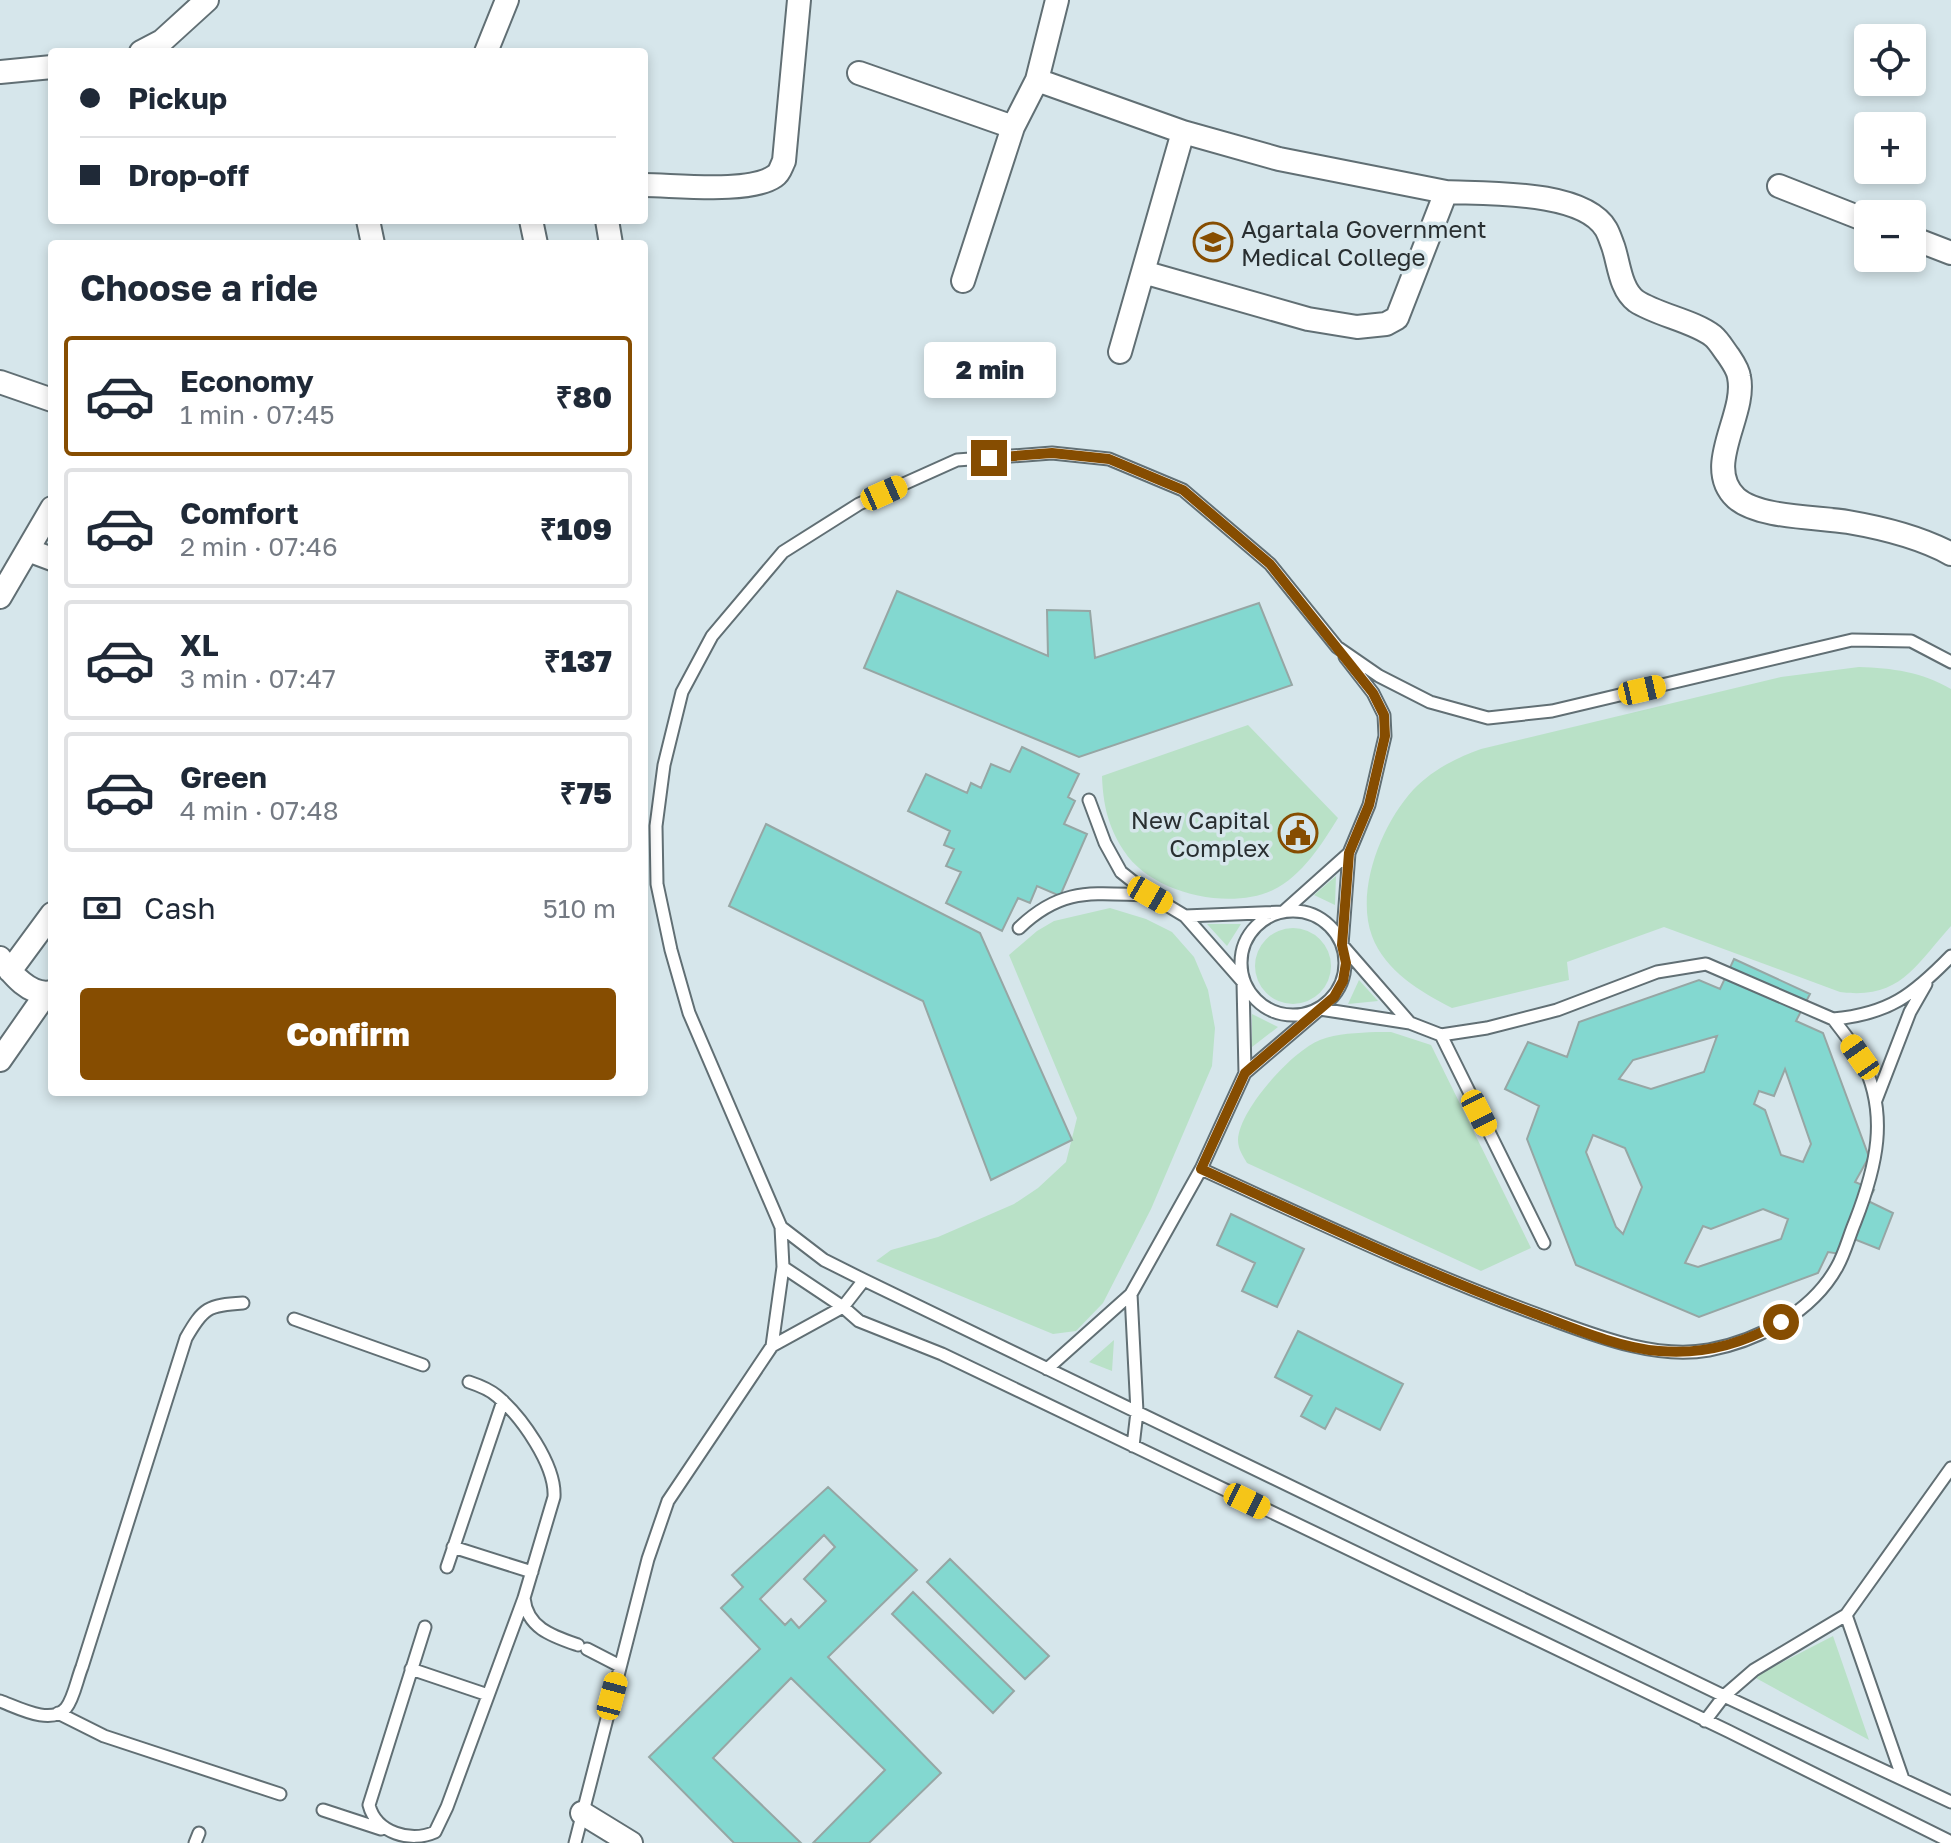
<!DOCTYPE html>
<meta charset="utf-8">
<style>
body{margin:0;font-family:"Golos Text",sans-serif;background:#f6f6f7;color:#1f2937;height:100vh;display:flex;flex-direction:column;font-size:30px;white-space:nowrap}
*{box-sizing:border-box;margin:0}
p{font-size:26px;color:#747a83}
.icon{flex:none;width:44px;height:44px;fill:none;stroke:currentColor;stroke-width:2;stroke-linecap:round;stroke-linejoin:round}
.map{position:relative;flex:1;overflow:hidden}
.drawer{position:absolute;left:48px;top:240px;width:600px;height:856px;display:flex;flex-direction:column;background:#fff;border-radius:8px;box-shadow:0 4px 12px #0003}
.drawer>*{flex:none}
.banner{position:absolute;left:48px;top:48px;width:600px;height:176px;border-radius:8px;box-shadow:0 4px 12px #0003;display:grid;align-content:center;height:176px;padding:0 32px;background:#fff}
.buttons{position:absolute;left:1854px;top:24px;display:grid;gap:16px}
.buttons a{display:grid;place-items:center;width:72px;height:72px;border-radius:8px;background:#fff;box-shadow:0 4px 12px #0003;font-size:40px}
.end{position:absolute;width:36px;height:36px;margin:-18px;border:10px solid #864d01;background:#fff;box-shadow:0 0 0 4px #fff}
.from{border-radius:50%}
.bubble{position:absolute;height:56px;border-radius:8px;background:#fff;box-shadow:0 4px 12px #0003;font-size:26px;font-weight:800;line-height:56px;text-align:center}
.car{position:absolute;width:24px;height:48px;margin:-24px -12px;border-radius:10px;box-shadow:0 0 6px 2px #0007;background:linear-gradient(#f5c518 24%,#345 0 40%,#f5c518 0 76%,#345 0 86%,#f5c518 0)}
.banner b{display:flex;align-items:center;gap:28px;height:76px;font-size:30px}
.banner b+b{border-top:2px solid #e0e1e3}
.banner i{width:20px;height:20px;background:#1f2937}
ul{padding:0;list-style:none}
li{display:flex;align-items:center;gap:24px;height:120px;margin:0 16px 12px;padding:0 16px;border:4px solid #e0e1e3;border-radius:8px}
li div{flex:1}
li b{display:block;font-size:30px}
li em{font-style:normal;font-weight:800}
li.selected{border-color:#864d01}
li>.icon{width:72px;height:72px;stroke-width:1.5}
h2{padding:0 32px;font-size:36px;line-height:96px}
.pay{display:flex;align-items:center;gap:20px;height:88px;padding:0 32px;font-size:30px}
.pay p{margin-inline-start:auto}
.primary-button{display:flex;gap:16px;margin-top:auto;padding:16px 32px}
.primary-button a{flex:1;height:92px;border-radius:8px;background:#864d01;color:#fff;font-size:32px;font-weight:800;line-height:92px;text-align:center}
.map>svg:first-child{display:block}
.green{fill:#b9e1c7}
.building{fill:#83d8d0;stroke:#96a6a4;stroke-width:2;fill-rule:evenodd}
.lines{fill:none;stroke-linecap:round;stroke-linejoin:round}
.lane-casing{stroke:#616f74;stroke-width:15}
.street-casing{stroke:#616f74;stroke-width:26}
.lane{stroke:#fff;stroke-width:11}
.street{stroke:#fff;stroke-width:22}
.route{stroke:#864d01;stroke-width:10}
.labels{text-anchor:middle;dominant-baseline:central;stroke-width:7;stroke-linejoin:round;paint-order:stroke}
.poi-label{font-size:24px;fill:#292f31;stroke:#d6e6eb;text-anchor:start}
</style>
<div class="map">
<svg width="1951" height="1843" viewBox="0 0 1951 1843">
<rect width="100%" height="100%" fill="#d6e6eb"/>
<path class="green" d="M1859 667C1892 668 1922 672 1951 689V926C1915 966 1900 1000 1840 992L1664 927 1567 962 1569 980 1452 1008C1421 992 1385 971 1372 936 1355 890 1382 824 1413 790 1432 770 1456 758 1481 749L1781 677Z
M1248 725 1338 818C1322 844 1302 876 1273 890 1228 911 1151 893 1124 851 1108 827 1103 804 1102 776Z
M1336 876 1335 905 1314 895Z
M1110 908 1146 919 1172 932 1194 957 1208 990 1215 1028 1212 1066 1151 1209 1103 1303 1076 1331 1053 1334 876 1261 891 1250 938 1237 1014 1204 1038 1188 1066 1162 1077 1118 1009 955 1037 931 1054 921Z
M1207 924H1241L1227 946Z
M1255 966a38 38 0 1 1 76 0a38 38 0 1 1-76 0Z
M1359 980 1378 1001 1348 1004Z
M1252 1014 1278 1027 1252 1047Z
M1376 1032H1391L1431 1045 1531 1248 1481 1271 1247 1163C1243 1156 1238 1149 1238 1140 1239 1110 1292 1051 1320 1040 1337 1033 1358 1033 1376 1032Z
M1114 1340 1112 1371 1089 1362Z
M1833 1636 1869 1740 1754 1677Z"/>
<path class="building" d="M897 591 1048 656 1047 610 1090 611 1095 658 1259 603 1292 685 1079 757 864 668Z
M1022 747 1079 774 1068 797 1075 801 1064 824 1087 834 1060 896 1037 886 1030 903 1018 898 1002 931 946 903 961 872 946 866 954 849 944 845 950 831 908 811 926 774 967 793 971 783 981 788 991 764 1010 772Z
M766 824 980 933 1072 1140 991 1180 923 1001 729 906Z
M1734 959 1810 994 1796 1021 1823 1033 1869 1157 1855 1182 1874 1190 1868 1201 1893 1213 1879 1249 1854 1239 1847 1255 1828 1252 1818 1273 1699 1317 1576 1265 1527 1139 1539 1106 1505 1089 1528 1042 1567 1057 1579 1022 1699 980 1720 989ZM1717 1036 1704 1072 1651 1089 1619 1079 1633 1060ZM1785 1069 1811 1144 1803 1162 1781 1155 1765 1110 1754 1104 1759 1091 1774 1096ZM1593 1135 1625 1148 1642 1187 1623 1234 1616 1227 1586 1152ZM1763 1209 1788 1219 1781 1239 1698 1267 1685 1263 1703 1226 1711 1229Z
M1231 1214 1304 1249 1277 1307 1242 1291 1255 1263 1217 1245Z
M1298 1331 1403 1384 1380 1430 1336 1408 1325 1429 1301 1416 1312 1396 1275 1377Z
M828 1487 917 1570 828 1657 941 1773 869 1843H813L885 1770 791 1678 713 1758 801 1843H734L649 1757 760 1649 721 1608 743 1587 732 1575ZM824 1535 835 1547 804 1579 826 1601 799 1628 791 1619 785 1625 760 1599Z
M950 1559 1049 1656 1025 1679 927 1582Z
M913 1592 1014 1691 993 1713 892 1614Z"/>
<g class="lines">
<defs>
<path id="lane" d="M1345 657 1373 693 1384 715 1385 736 1369 805 1349 853 1342 945 1410 1023 1441 1035 1544 1243
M1089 800 1105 843 1121 872 1150 895 1185 916 1283 912 1349 853
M1241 963a52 52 0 1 1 104 0a52 52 0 1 1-104 0Z
M1019 928C1063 886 1093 894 1149 895
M1441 1035 1487 1028 1557 1010 1657 972 1706 964 1833 1019
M1245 1073 1320 1009 1410 1023
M1876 1100 1910 1012 1926 984
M1201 1169C1313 1220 1424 1273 1539 1315 1592 1334 1652 1360 1709 1350 1758 1341 1812 1312 1837 1267 1845 1253 1849 1236 1855 1222 1876 1168 1890 1114 1861 1059 1854 1045 1843 1032 1833 1019 1889 1014 1913 995 1951 956
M781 1227 824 1260 864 1280 1724 1696 1951 1802
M783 1267 843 1307 859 1321 942 1354 1728 1731 1951 1842
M1131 1294 1137 1412 1133 1446
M294 1319 423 1365
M772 1346 783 1267 781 1227 689 1013 671 950 657 884 656 826 664 765 682 692 712 636 783 552 859 504 957 460 1052 453 1109 459 1183 490 1270 564 1337 647 1379 676 1430 702 1488 718 1552 711 1852 640 1911 641 1951 662
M1047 1369 1131 1294 1201 1169 1245 1073 1243 982 1185 916
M469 1382C478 1385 489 1389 497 1396 521 1416 556 1465 554 1497L524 1598C527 1628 552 1636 578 1645
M453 1547 532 1572
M447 1567 503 1401
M1846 1615 1903 1779
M425 1627 369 1805C376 1833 411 1843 435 1832L447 1807 524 1598
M587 1649 620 1666
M411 1669 488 1695
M0 1701C17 1707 51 1726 66 1708 74 1698 77 1679 82 1667L186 1338C203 1308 208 1305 243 1303
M58 1713 104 1736 280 1794
M1705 1721 1724 1696 1754 1670 1846 1615 1951 1468
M323 1810 381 1829
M195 1843 199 1833
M575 1843 648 1559 668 1501 772 1346 843 1307 864 1280"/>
<path id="street" d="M141 52 162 41 207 0
M486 52 507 0
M0 72 52 67
M859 73 1013 127
M1037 80 1183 132 1279 159 1446 192 1397 318 1386 324 1357 327 1308 319 1143 272
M644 185C675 185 750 194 775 176 780 173 781 167 784 161L799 0
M1779 186 1868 221
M1446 192C1486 194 1583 190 1606 229 1609 234 1611 241 1613 246 1619 263 1620 289 1636 301 1657 315 1694 321 1713 336 1719 341 1724 350 1728 355 1732 361 1738 369 1739 377 1747 415 1702 466 1736 498 1758 518 1818 517 1848 522 1883 528 1920 537 1951 554
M368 220 373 244
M531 220 536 244
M607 220 611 244
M1912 238 1951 253
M963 281 1013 127 1037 80 1057 0
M1120 352 1183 132
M0 382 52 400
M28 550 52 559
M0 597 52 508
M0 958C12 974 30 997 52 992
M10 971 52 914
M0 1060 46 994
M582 1813 631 1843"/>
</defs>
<use href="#lane" class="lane-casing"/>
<use href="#street" class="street-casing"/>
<use href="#lane" class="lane"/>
<use href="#street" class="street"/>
</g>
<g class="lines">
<path class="route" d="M989 458 1052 453 1109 459 1183 490 1270 564 1373 693 1384 715 1385 736 1369 805 1349 853 1342 945 1346 963 1343 981 1334 997 1245 1073 1201 1169C1312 1219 1422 1272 1536 1314 1573 1328 1620 1348 1659 1351 1703 1355 1743 1344 1781 1322"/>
</g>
<defs>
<symbol id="university-ring" viewBox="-11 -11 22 22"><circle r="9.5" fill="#d6e6eb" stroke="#864d01" stroke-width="1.5"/><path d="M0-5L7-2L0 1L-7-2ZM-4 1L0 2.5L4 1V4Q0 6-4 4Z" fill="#864d01"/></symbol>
<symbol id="civic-ring" viewBox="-11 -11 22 22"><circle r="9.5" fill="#d6e6eb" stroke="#864d01" stroke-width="1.5"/><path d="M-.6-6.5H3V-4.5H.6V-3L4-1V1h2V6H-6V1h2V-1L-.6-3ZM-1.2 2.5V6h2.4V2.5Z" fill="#864d01"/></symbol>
</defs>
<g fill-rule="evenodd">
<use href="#university-ring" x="1191" y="220" width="44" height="44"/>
<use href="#civic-ring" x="1276" y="811" width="44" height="44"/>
</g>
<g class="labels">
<g class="poi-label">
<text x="1241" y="228">Agartala Government<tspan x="1241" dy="28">Medical College</tspan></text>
<text x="1270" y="819" text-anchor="end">New Capital<tspan x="1270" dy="28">Complex</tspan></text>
</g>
</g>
</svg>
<div class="buttons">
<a><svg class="icon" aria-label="locate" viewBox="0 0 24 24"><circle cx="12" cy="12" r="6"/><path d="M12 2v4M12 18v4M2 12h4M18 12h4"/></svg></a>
<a>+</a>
<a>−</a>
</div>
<i class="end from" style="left:1781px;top:1322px"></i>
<i class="end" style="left:989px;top:458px"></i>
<div class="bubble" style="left:924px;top:342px;width:132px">2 min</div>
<i class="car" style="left:884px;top:493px;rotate:66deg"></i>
<i class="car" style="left:1642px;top:690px;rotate:77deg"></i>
<i class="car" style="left:1150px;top:895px;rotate:120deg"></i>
<i class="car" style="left:1860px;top:1057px;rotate:325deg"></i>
<i class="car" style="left:1479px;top:1113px;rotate:153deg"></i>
<i class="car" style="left:1247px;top:1501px;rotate:116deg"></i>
<i class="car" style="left:612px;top:1696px;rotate:15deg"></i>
<div class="banner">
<b><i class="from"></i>Pickup</b>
<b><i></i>Drop-off</b>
</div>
<section class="drawer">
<h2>Choose a ride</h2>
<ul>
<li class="selected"><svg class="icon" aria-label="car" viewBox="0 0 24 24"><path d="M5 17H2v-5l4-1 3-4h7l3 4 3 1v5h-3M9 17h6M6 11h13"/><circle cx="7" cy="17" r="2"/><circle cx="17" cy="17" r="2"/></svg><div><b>Economy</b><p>1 min · 07:45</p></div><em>₹80</em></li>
<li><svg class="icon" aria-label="car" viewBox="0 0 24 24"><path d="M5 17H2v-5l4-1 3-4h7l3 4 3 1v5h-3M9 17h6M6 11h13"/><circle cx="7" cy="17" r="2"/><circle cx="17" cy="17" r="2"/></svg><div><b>Comfort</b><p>2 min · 07:46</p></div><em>₹109</em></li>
<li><svg class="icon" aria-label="car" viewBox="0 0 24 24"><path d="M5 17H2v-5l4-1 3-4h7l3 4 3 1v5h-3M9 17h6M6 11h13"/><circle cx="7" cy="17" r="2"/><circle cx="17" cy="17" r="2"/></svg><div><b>XL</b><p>3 min · 07:47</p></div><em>₹137</em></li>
<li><svg class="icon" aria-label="car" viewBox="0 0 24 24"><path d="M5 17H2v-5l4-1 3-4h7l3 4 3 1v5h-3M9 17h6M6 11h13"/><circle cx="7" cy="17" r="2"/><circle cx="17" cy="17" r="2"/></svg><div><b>Green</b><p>4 min · 07:48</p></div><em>₹75</em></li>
</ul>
<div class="pay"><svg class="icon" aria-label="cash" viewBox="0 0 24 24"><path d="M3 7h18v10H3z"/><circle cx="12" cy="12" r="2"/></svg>Cash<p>510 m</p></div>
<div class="primary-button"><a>Confirm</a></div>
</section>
</div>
